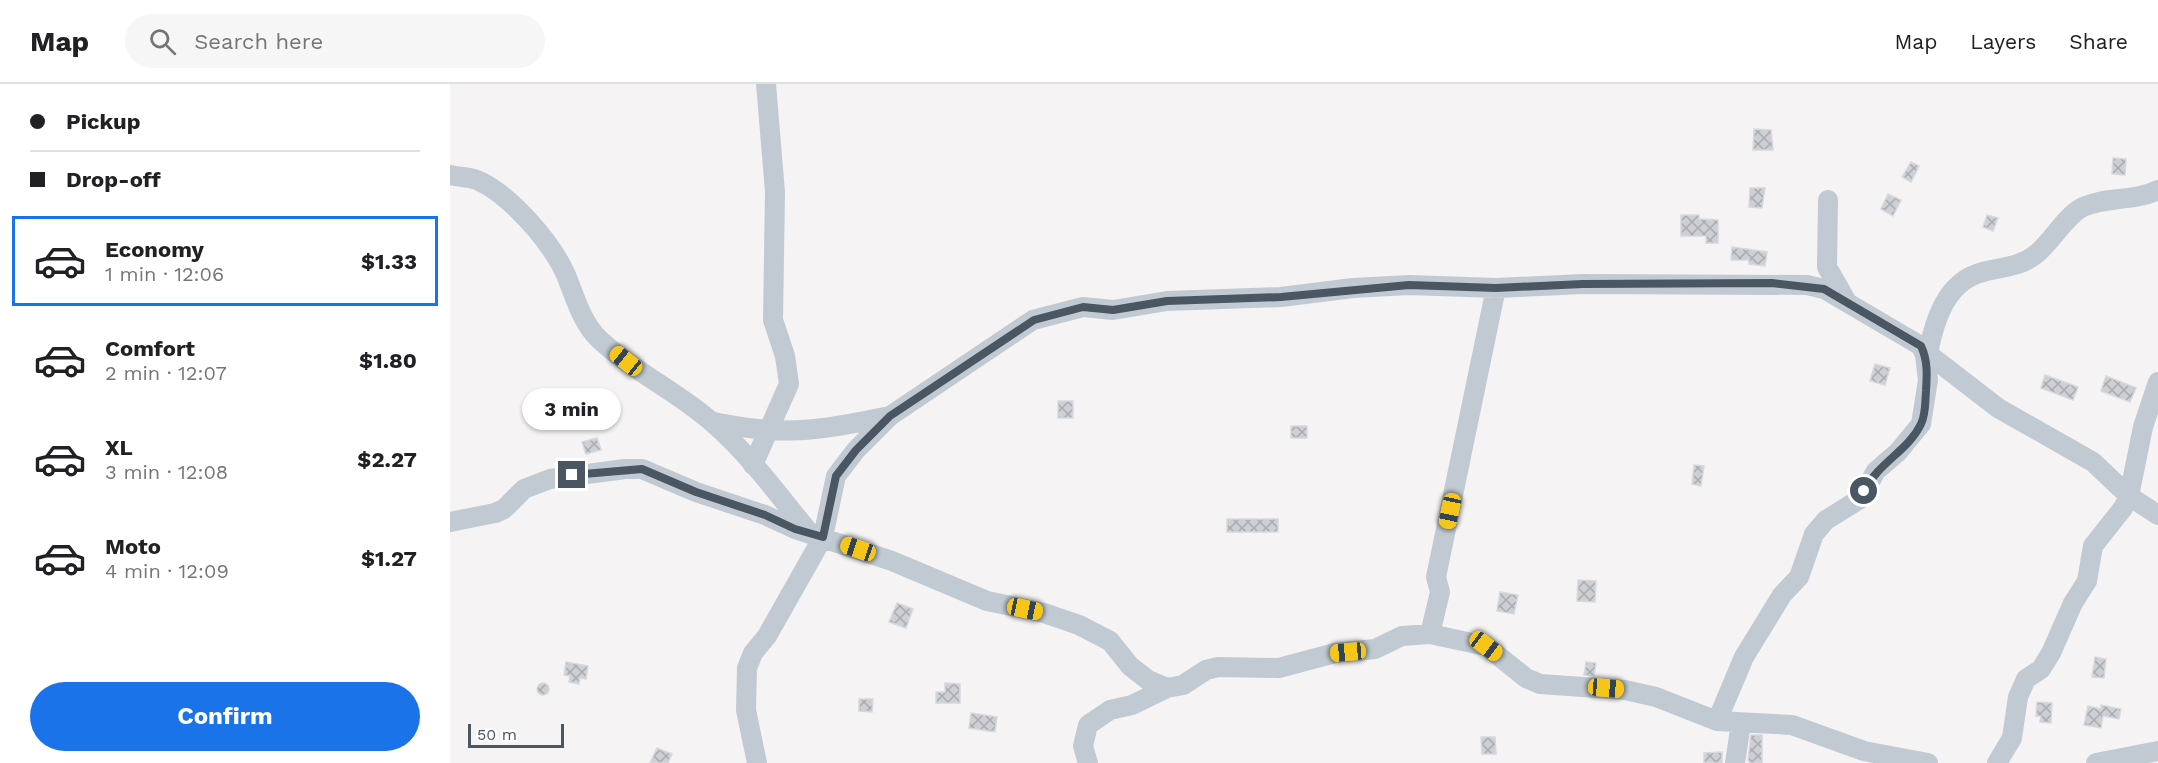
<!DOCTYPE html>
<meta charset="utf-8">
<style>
body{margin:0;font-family:"Work Sans",sans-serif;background:#f6f6f6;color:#202124;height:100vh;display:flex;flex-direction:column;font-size:22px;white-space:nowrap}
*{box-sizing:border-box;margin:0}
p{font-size:20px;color:#757577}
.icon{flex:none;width:33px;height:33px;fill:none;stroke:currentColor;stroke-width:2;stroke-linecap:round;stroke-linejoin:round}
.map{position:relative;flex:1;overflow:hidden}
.sheet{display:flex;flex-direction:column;background:#fff;width:450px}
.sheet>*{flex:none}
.guide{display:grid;align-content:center;height:132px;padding:0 30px;background:#fff}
.scale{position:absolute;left:18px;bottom:15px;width:96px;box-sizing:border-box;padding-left:6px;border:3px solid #4a5661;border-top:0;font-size:16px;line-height:21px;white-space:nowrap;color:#4a5661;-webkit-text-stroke:4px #fff;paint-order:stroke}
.end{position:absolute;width:27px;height:27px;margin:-14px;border:8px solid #4a5661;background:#fff;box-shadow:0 0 0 3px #fff}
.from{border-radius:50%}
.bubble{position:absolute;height:42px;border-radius:21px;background:#fff;box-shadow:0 2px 4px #0004;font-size:20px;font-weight:700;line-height:42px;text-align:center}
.car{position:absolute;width:18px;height:36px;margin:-18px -9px;border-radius:8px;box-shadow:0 0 4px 2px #0007;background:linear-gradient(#f5c518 24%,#345 0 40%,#f5c518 0 76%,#345 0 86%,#f5c518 0)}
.guide b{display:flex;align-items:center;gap:21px;height:57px;font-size:22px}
.guide b+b{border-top:2px solid #e0e0e0}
.guide i{width:15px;height:15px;background:#202124}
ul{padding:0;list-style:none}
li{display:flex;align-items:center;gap:18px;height:90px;margin:0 12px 9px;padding:0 18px;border:3px solid transparent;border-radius:0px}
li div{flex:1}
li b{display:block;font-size:22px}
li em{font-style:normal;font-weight:700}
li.current{border-color:#1a73e8}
li>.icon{width:54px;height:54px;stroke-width:1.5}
.cta{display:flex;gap:12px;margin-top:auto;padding:12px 30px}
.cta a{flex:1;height:69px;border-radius:36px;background:#1a73e8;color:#fff;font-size:24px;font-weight:700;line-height:69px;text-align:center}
header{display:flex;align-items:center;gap:36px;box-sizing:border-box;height:84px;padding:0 30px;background:#fff;border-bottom:2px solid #e0e0e0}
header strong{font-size:28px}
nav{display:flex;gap:33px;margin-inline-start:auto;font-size:21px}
.search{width:420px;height:54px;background:#f6f6f6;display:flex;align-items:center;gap:15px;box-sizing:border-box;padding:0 21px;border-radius:33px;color:#757577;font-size:22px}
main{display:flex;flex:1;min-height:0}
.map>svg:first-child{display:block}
.building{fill:url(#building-cross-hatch);stroke:#d7d9de;stroke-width:1.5}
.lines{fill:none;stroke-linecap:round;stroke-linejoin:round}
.minor{stroke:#c1cad2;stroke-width:20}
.route{stroke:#4a5661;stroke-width:8}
</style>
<header>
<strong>Map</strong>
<div class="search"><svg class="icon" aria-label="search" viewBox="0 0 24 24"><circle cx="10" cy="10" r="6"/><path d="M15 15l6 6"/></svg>Search here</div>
<nav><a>Map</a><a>Layers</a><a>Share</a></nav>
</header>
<main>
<section class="sheet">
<div class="guide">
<b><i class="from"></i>Pickup</b>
<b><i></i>Drop-off</b>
</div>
<ul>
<li class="current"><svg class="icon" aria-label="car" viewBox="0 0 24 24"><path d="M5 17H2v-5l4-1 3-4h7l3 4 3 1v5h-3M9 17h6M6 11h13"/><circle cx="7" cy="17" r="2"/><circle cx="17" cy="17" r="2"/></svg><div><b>Economy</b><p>1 min · 12:06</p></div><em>$1.33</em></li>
<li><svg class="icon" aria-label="car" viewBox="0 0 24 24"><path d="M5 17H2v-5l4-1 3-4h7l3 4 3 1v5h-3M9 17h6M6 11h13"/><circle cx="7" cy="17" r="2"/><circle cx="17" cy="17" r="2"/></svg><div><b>Comfort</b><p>2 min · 12:07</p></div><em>$1.80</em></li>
<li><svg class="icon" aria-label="car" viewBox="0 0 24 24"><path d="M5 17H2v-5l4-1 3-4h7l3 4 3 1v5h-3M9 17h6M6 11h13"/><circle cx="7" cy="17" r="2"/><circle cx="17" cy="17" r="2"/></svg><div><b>XL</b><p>3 min · 12:08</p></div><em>$2.27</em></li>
<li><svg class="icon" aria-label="car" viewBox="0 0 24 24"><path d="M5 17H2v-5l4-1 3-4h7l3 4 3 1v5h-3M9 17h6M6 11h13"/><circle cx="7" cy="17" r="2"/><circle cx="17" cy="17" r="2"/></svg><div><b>Moto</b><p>4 min · 12:09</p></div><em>$1.27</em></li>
</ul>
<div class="cta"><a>Confirm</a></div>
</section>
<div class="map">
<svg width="1708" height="679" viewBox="0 0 1708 679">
<defs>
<pattern id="building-cross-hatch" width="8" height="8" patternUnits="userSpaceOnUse" patternTransform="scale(1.5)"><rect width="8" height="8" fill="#cdcfd5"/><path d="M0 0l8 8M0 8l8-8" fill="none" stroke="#a8abb0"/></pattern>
</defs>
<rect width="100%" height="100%" fill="#f5f3f3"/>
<path class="building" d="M1304 45 1321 46 1323 66H1303Z
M1663 74 1676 75 1675 91 1662 90Z
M1461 78 1469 82 1461 98 1452 93Z
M1300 104H1315L1312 124 1299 123Z
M1438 110 1451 116 1443 132 1431 125Z
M1231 131H1249V135L1268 136V159H1256V152H1231Z
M1537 131 1548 134 1543 147 1533 143Z
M1282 163 1317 168 1315 182 1299 180V176H1281Z
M1425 280 1440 284 1435 301 1420 297Z
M1595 291 1628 303 1623 316 1591 304Z
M1656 292 1686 304 1680 318 1651 307Z
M608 317H623V334H608Z
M841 342H857V354H841Z
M147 354 151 366 136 370 132 358Z
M1244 381 1254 382 1251 402 1242 400Z
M777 435H828V448H777Z
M1128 496 1146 497 1145 518 1127 517Z
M1050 508 1068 511 1064 530 1047 527Z
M447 519 463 525 456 544 439 538Z
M1645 573 1656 575 1654 594 1642 593Z
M116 578 138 582 136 595 130 594 129 600 119 598 120 592 114 591Z
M1136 578 1146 579 1144 592 1134 591Z
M495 599 510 600V619H486V608H495Z
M87 605a6 6 0 1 1 12 0a6 6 0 1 1-12 0Z
M409 615H423L422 628 409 627Z
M1587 618 1602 619 1601 639 1590 638 1591 632H1586Z
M1651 621 1671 625 1669 635 1653 632 1651 644 1634 641 1638 622 1651 625Z
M521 629 547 633 545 648 519 644Z
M1301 651H1312V679H1300L1298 676Z
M1031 653H1045L1046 670H1032Z
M207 664 222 670 218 679H200Z
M1272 668V679H1254V669Z"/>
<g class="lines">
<path class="minor" d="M0 91C9 93 19 93 27 96 60 110 102 159 116 191 125 213 132 239 149 255 184 288 228 308 263 339 299 370 329 412 359 448
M1378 116 1377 183 1397 218
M1478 270C1484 237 1496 197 1533 188 1551 183 1570 183 1585 171 1601 159 1616 131 1633 123 1656 112 1684 118 1708 106
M1475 271 1478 270 1548 324 1643 378 1679 412 1708 431
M263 338C281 341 300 345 319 346 360 349 400 340 440 332
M303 381 339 300 335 272 323 236 325 108 316 0
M0 438 45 429 54 425 74 405 100 395 175 385H192L246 408 315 431 345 445 442 477 537 517 594 529 629 541 660 557 680 582 698 596 717 604 733 601 756 586 768 583 829 584 885 569 925 565 952 552 980 550 1036 562 1076 594 1090 600 1175 606 1206 613 1267 637 1342 641 1414 667 1478 679
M980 550 990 508 986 493 1046 204
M307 679 296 626 297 584 303 569 317 552 373 453 386 392 406 366 440 332 583 236 633 223 663 226 717 217 831 213 903 204 959 201 1046 204 1133 200 1357 201 1374 205 1471 262 1475 271 1478 296 1471 340 1448 368 1426 387 1410 415 1376 436 1364 450 1349 493 1332 511 1294 573 1267 637
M638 679 633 662 638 641 660 626 682 621 717 604
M1285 679 1291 639
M1547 679 1562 654 1568 613 1576 595 1591 585 1601 569 1623 519 1637 497 1643 462 1673 424 1679 412 1693 343 1708 298
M1646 679 1708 667"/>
</g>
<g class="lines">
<path class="route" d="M122 391 192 385 246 408 315 431 345 445 373 453 386 392 406 366 440 332 584 236 633 223 663 226 717 217 831 213 959 201 1046 204 1133 200 1322 199 1374 205 1471 262C1478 277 1477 291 1476 307 1475 318 1476 330 1471 340 1458 367 1429 378 1414 407"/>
</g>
</svg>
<div class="scale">50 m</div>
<i class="end from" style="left:1414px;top:407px"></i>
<i class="end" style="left:122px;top:391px"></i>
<div class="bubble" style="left:72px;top:304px;width:99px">3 min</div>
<i class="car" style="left:176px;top:277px;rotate:309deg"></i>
<i class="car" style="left:1000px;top:427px;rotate:192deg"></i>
<i class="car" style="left:408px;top:465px;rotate:289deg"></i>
<i class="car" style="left:575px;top:525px;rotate:102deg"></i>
<i class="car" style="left:1036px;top:562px;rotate:127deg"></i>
<i class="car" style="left:898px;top:568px;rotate:265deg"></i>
<i class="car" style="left:1156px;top:604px;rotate:95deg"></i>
</div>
</main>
